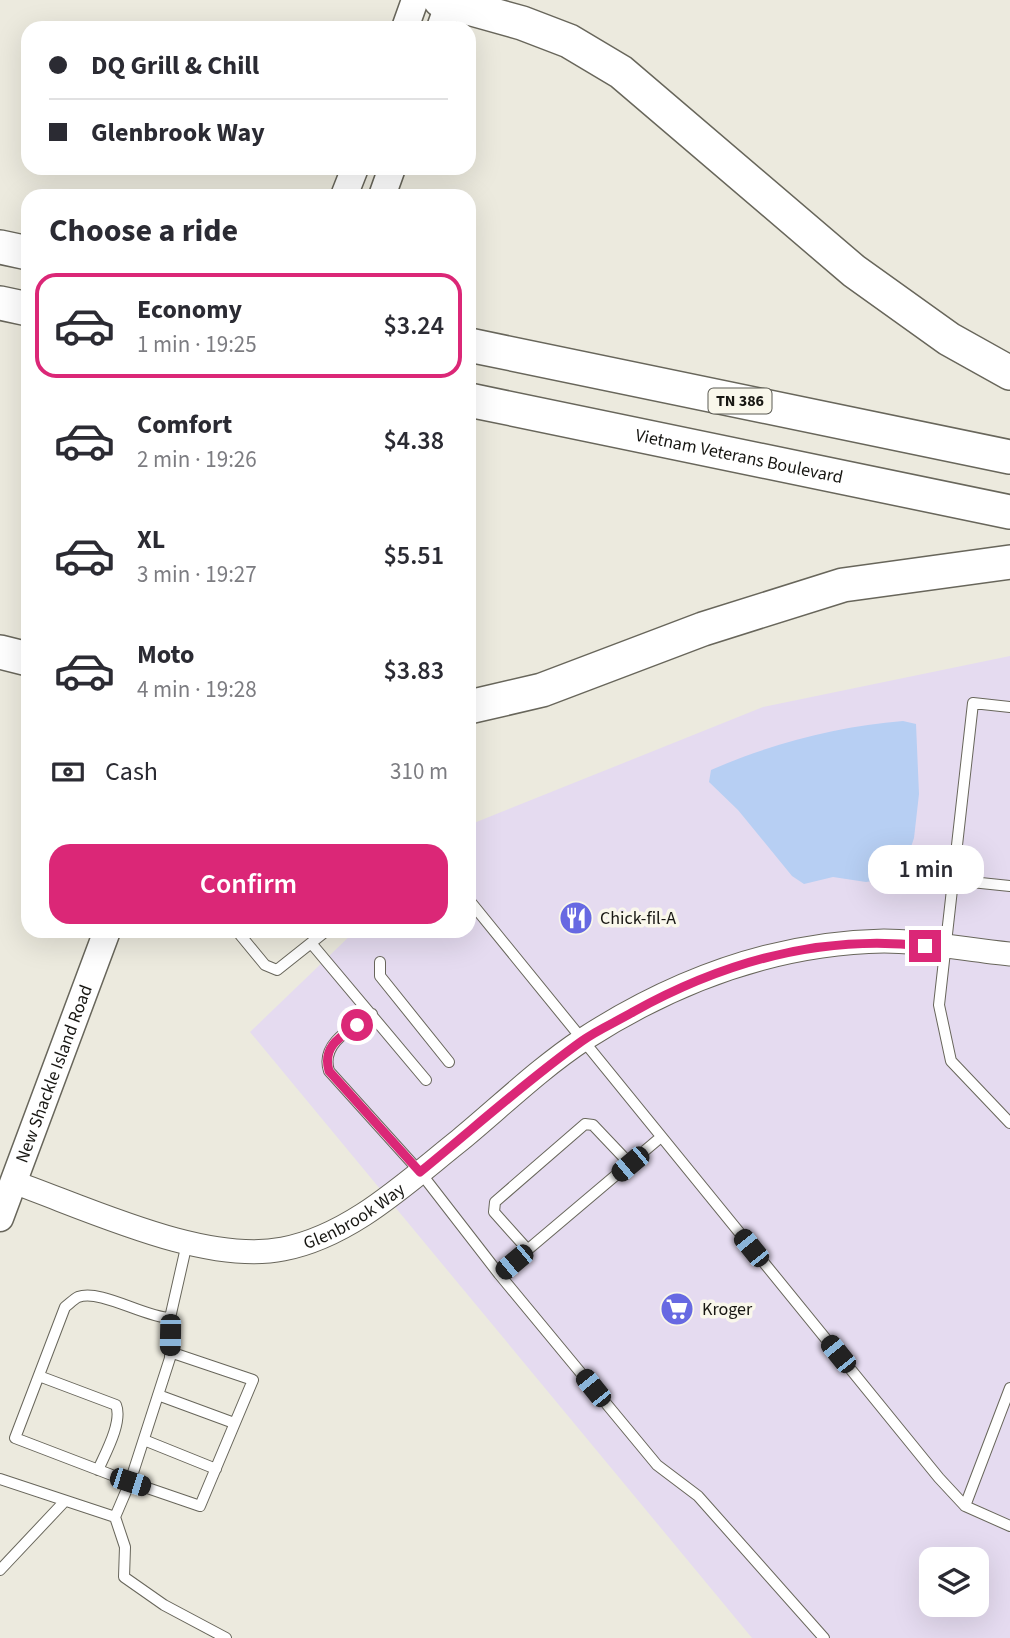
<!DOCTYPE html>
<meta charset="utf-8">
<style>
body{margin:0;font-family:"Source Sans 3",sans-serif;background:#f2f2f3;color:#2b2b33;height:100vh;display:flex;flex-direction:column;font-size:26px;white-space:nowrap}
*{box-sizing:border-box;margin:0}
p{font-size:23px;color:#7c7c81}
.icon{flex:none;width:38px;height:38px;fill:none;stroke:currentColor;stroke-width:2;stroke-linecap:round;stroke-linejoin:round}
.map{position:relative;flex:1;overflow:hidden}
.sheet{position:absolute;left:21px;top:189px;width:455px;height:749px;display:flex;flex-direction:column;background:#fff;border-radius:21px;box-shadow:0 7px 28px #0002}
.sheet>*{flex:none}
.banner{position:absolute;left:21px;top:21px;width:455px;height:154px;border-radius:21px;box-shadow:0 7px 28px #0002;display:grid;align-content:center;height:154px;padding:0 28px;background:#fff}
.buttons{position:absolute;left:919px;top:1547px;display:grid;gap:14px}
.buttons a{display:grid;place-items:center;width:70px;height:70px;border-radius:14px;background:#fff;box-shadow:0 7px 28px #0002;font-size:35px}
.end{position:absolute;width:32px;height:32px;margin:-16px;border:9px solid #db2777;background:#fff;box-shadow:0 0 0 4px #fff}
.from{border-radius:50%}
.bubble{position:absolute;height:49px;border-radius:21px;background:#fff;box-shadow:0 7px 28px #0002;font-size:23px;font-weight:600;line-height:49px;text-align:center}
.car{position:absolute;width:21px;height:42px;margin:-21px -10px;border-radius:9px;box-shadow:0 0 5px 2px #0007;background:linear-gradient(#222 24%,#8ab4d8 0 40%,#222 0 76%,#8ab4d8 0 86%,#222 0)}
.banner b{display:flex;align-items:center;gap:24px;height:66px;font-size:26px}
.banner b+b{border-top:2px solid #e1e1e2}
.banner i{width:18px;height:18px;background:#2b2b33}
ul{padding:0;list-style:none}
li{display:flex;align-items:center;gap:21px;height:105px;margin:0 14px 10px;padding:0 14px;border:4px solid transparent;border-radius:21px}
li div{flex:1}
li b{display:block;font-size:26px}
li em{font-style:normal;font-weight:600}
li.selected{border-color:#db2777}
li>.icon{width:63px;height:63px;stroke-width:1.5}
h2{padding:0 28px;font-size:32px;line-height:84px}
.pay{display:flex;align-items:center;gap:18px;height:77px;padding:0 28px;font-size:26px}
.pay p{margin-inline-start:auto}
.button{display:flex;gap:14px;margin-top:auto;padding:14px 28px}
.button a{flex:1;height:80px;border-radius:21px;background:#db2777;color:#fff;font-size:28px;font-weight:600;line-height:80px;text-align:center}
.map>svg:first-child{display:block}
.commercial{fill:#e5dbf0;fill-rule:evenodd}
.water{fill:#b7cff3}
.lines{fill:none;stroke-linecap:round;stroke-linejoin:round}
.service-casing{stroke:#68665b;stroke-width:12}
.tertiary-casing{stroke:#68665b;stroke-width:25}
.secondary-casing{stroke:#68665b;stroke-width:29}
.motorway-casing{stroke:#68665b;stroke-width:36}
.service{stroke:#fff;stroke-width:10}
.tertiary{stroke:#fff;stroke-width:23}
.secondary{stroke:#fff;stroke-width:26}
.motorway{stroke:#fff;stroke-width:33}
.route{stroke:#db2777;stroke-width:9}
.labels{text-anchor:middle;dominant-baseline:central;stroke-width:7;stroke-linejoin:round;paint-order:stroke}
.shield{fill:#f9f7eb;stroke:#5b5a53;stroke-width:2}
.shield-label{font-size:16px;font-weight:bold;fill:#171612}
.street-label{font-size:18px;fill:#171612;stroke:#f9f7eb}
.poi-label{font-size:18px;fill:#171612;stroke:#f9f7eb;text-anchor:start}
</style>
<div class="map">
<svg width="1010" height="1638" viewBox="0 0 1010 1638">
<rect width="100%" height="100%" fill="#eceade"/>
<path class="commercial" d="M1010 656V1638H752L250 1032 355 931H469V825L763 707ZM931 1559H976V1605H931Z"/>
<path class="water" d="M903 721 916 724 919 794 914 838 905 865 890 878 866 882 833 877 804 884 792 876 738 810 709 782 711 770C770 744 839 726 903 721Z"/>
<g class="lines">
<defs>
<path id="service" d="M1010 707 973 703 939 1005 951 1061 1010 1123
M952 880 1010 886
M469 900 939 1478 965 1506 1010 1526
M237 931 265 965 277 970 311 943 426 1080
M311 943 326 931
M380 962V976L449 1062
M372 1014C352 1028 320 1043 329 1071L420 1172 499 1274 661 1137
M528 1250 494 1212 495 1202 585 1124 593 1125 630 1164
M499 1274 657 1465 698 1496 824 1638
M170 1318C144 1317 101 1289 78 1297 74 1299 69 1304 65 1307L15 1438 130 1482 170 1358V1318L187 1243
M39 1376 116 1405C123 1422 105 1454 98 1470
M158 1395 234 1423
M144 1440 216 1469
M0 1479 115 1517 125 1547 124 1577 164 1605 226 1638
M965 1506 1010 1388
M115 1517 130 1482 200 1506 253 1380 170 1352
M0 1570 64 1502"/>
<g id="tertiary">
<path id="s1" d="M13 1182C87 1208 205 1265 283 1249 351 1236 407 1182 460 1140 500 1107 540 1068 584 1039 674 981 775 943 884 941 925 941 969 950 1010 954"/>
</g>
<g id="secondary">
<path d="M405 28 415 0"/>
<path d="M440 28 450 0"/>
<path d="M344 196 355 168"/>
<path d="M382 196 392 168"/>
<path id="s2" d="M0 1218 107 931"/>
</g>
<g id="motorway">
<path d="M440 0 522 23 569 41 621 72 854 271 949 339 1010 373"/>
<path d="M0 247 28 253"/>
<path d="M0 303 28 309"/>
<path d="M469 345 1010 457"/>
<path id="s3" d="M469 400 1010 512"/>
<path d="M0 652 28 659"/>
<path d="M469 707 542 690 703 629 843 585 1010 562"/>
</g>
</defs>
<use href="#service" class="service-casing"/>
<use href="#tertiary" class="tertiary-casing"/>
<use href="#secondary" class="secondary-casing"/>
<use href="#motorway" class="motorway-casing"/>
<use href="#service" class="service"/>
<use href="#tertiary" class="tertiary"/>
<use href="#secondary" class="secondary"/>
<use href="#motorway" class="motorway"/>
</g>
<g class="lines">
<path class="route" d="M357 1025C340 1037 322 1047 329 1071L420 1172C473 1129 526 1081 582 1041 597 1030 616 1022 633 1012 723 962 821 934 925 946"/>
</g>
<defs>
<symbol id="restaurant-disc" viewBox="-11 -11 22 22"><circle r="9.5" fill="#6769e2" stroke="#f9f7eb"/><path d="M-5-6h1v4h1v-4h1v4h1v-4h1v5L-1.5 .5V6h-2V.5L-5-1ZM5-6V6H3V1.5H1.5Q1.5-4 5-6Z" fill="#fff"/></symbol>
<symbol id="supermarket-disc" viewBox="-11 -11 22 22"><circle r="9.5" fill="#6769e2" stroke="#f9f7eb"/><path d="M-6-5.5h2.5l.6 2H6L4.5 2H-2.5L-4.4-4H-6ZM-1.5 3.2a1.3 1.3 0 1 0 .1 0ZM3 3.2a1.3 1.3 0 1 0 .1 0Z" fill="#fff"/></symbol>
</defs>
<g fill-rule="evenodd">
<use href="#restaurant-disc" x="557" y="899" width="38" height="38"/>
<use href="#supermarket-disc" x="658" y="1290" width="38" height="38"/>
</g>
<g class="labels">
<rect class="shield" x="708.5" y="388.5" width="63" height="25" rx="5"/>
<g class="shield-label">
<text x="740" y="401">TN 386</text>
</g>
<g class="street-label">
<text stroke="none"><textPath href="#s3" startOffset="276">Vietnam Veterans Boulevard</textPath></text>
<text stroke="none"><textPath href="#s2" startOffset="154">New Shackle Island Road</textPath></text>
<text stroke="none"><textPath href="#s1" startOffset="360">Glenbrook Way</textPath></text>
</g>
<g class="poi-label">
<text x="600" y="918">Chick-fil-A</text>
<text x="702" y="1309">Kroger</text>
</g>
</g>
</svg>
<div class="buttons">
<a><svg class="icon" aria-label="layers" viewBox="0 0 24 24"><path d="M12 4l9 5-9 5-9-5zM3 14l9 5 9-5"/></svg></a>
</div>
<i class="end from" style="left:357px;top:1025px"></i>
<i class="end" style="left:925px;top:946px"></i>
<div class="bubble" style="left:868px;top:845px;width:116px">1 min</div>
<i class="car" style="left:630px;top:1164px;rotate:230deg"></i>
<i class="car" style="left:751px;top:1248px;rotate:321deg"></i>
<i class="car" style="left:514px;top:1262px;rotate:230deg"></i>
<i class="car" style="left:170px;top:1335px;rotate:181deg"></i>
<i class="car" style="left:838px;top:1354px;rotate:321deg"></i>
<i class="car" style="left:593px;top:1388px;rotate:321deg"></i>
<i class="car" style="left:130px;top:1482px;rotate:108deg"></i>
<div class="banner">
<b><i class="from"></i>DQ Grill &amp; Chill</b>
<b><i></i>Glenbrook Way</b>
</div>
<section class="sheet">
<h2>Choose a ride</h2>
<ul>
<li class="selected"><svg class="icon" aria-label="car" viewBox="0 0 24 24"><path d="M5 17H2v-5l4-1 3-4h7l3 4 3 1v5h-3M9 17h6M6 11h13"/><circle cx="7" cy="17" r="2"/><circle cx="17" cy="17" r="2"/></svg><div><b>Economy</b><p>1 min · 19:25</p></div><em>$3.24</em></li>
<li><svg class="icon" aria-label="car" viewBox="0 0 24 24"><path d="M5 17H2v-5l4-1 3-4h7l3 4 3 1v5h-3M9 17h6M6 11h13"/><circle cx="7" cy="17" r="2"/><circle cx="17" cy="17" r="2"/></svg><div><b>Comfort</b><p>2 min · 19:26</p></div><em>$4.38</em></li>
<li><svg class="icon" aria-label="car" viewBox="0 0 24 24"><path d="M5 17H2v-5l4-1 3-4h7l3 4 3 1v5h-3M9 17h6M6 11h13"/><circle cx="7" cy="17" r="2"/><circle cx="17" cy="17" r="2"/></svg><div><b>XL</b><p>3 min · 19:27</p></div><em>$5.51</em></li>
<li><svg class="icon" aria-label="car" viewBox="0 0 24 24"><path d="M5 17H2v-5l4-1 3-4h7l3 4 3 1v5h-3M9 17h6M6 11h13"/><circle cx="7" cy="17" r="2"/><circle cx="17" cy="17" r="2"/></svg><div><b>Moto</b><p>4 min · 19:28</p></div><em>$3.83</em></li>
</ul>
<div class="pay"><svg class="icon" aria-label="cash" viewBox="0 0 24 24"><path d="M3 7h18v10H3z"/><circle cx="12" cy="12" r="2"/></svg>Cash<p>310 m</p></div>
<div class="button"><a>Confirm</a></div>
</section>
</div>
